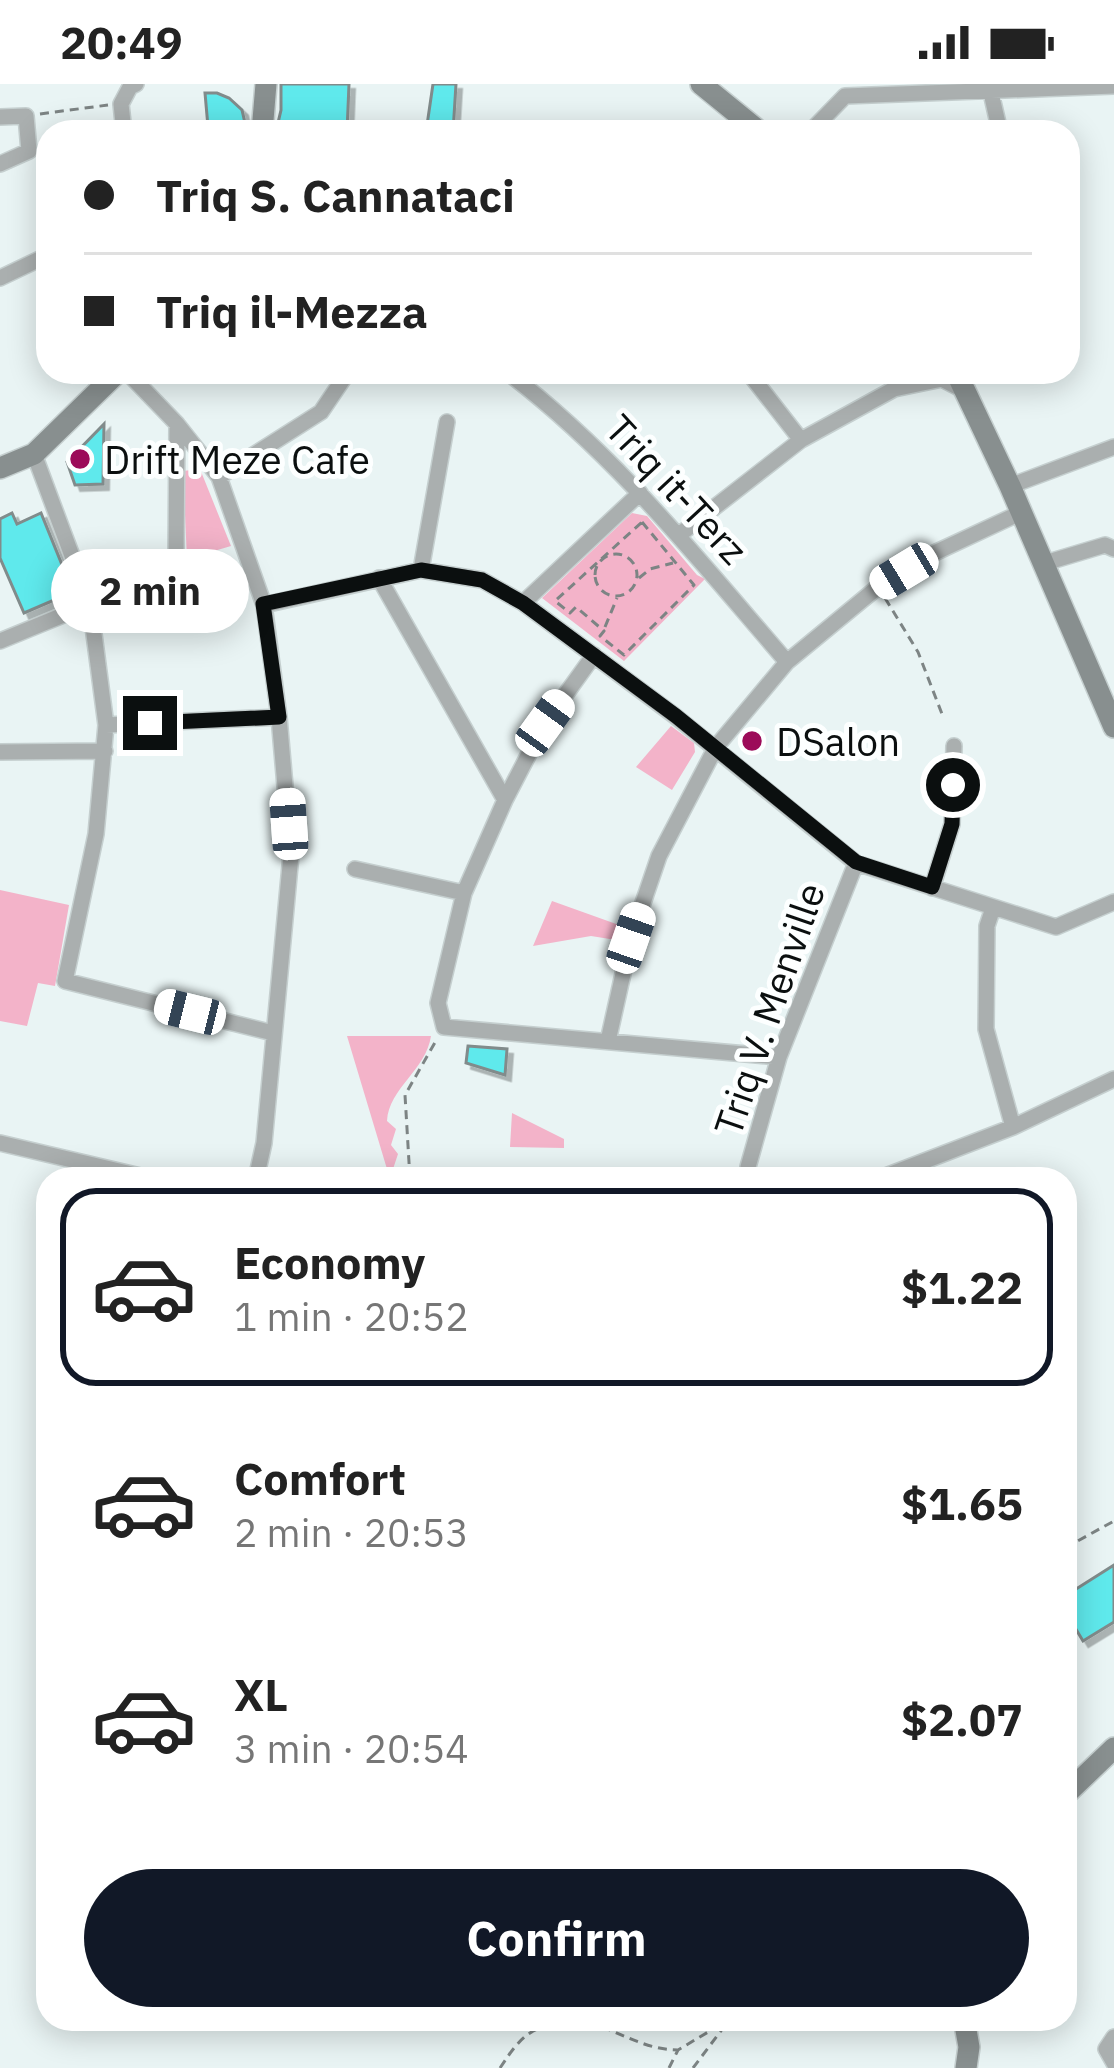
<!DOCTYPE html>
<meta charset="utf-8">
<style>
body{margin:0;font-family:"IBM Plex Sans",sans-serif;background:#f6f6f6;color:#222;height:100vh;display:flex;flex-direction:column;font-size:45px;white-space:nowrap}
*{box-sizing:border-box;margin:0}
p{font-size:39px;color:#767676}
.icon{flex:none;width:66px;height:66px;fill:none;stroke:currentColor;stroke-width:2;stroke-linecap:round;stroke-linejoin:round}
.map{position:relative;flex:1;overflow:hidden}
.details{position:absolute;left:36px;top:1083px;width:1041px;height:864px;display:flex;flex-direction:column;background:#fff;border-radius:36px;box-shadow:0 6px 30px #0003}
.details>*{flex:none}
.banner{position:absolute;left:36px;top:36px;width:1044px;height:264px;border-radius:36px;box-shadow:0 6px 30px #0003;display:grid;align-content:center;height:264px;padding:0 48px;background:#fff}
.end{position:absolute;width:54px;height:54px;margin:-27px;border:15px solid #0b0f0f;background:#fff;box-shadow:0 0 0 6px #fff}
.from{border-radius:50%}
.bubble{position:absolute;height:84px;border-radius:42px;background:#fff;box-shadow:0 6px 30px #0003;font-size:39px;font-weight:700;line-height:84px;text-align:center}
.car{position:absolute;width:36px;height:72px;margin:-36px -18px;border-radius:15px;box-shadow:0 0 9px 3px #0007;background:linear-gradient(#fff 24%,#345 0 40%,#fff 0 76%,#345 0 86%,#fff 0)}
.banner b{display:flex;align-items:center;gap:42px;height:114px;font-size:45px}
.banner b+b{border-top:3px solid #e0e0e0}
.banner i{width:30px;height:30px;background:#222}
ul{padding:21px 0 0;list-style:none}
li{display:flex;align-items:center;gap:36px;height:198px;margin:0 24px 18px;padding:0 24px;border:6px solid transparent;border-radius:36px}
li div{flex:1}
li b{display:block;font-size:45px}
li em{font-style:normal;font-weight:700}
li.on{border-color:#111827}
li>.icon{width:108px;height:108px;stroke-width:1.5}
.button{display:flex;gap:24px;margin-top:auto;padding:24px 48px}
.button a{flex:1;height:138px;border-radius:72px;background:#111827;color:#fff;font-size:48px;font-weight:700;line-height:138px;text-align:center}
.status{display:flex;justify-content:space-between;align-items:center;height:84px;padding:0 60px;background:#fff;direction:ltr}
.status svg{height:33px;fill:currentColor}
.map>svg:first-child{display:block}
.green{fill:#f3b3c9}
.building{fill:#5ee9ec;stroke:#818b8b;stroke-width:3;filter:url(#shadow)}
.lines{fill:none;stroke-linecap:round;stroke-linejoin:round}
.street-casing{stroke:#c5cfcf;stroke-width:18}
.secondary-casing{stroke:#c5cfcf;stroke-width:24}
.path{stroke:#7d8484;stroke-width:3;stroke-dasharray:9 6;stroke-linecap:butt}
.street{stroke:#aaafaf;stroke-width:15}
.secondary{stroke:#888f8f;stroke-width:21}
.route{stroke:#0b0f0f;stroke-width:15}
.poi-dot{fill:#9c0b59;stroke:#fdffff;stroke-width:4.5}
.labels{text-anchor:middle;dominant-baseline:central;stroke-width:10;stroke-linejoin:round;paint-order:stroke}
.poi-label{font-size:39px;fill:#0b0f0f;stroke:#fdffff;text-anchor:start}
.street-label{font-size:39px;fill:#0b0f0f;stroke:#fdffff}
</style>
<div class="status"><b>20:49</b><svg viewBox="0 0 49 12"><path d="M0 12V9h3v3zM5 12V6h3v6zM10 12V3h3v9zM15 12V0h3v12zM26 1h20v11H26zM47 4h2v5h-2z"/></svg></div>
<div class="map">
<svg width="1114" height="1984" viewBox="0 0 1114 1984">
<defs>
<filter id="shadow"><feDropShadow dx="5.5" dy="5.5" stdDeviation="0" flood-color="#0004"/></filter>
</defs>
<rect width="100%" height="100%" fill="#e9f4f4"/>
<path class="green" d="M200 385 231 462 187 475 183 387Z
M632 429 647 432 697 491 705 495 624 577 542 514Z
M671 642 694 659 695 668 672 706 636 683Z
M0 806 69 821 55 902 38 899 27 942 0 937Z
M552 817 619 841 616 856 591 852 533 862Z
M347 952H431C426 986 389 1004 387 1037L396 1045 391 1061 398 1070 392 1088 395 1095H390Z
M512 1029 564 1055V1064L510 1063Z"/>
<path class="building" d="M281 0H349L347 48H285L278 39 281 26Z
M433 0H456L453 48H426Z
M205 9H217L229 14 242 26 247 48H215L208 43Z
M104 340 103 400 75 401 67 378Z
M12 429 17 440 41 429 73 508 24 529 0 474V435Z
M468 962 507 965 505 991 466 979Z
M1114 1481V1538L1083 1557 1071 1537 1065 1538V1512Z"/>
<g class="lines">
<defs>
<path id="street" d="M989 0 1000 48
M0 33 26 32 29 67 0 80
M124 48 121 20 130 3 136 0
M810 48 845 12 1114 2
M0 194 48 171
M127 288 177 340 219 393 264 521 279 633 291 771 264 1059 256 1095
M507 288C616 371 698 475 787 578
M748 288 801 356
M894 305 942 295 965 307
M34 370 90 520 106 641 96 750 65 897 273 949
M219 393 321 328 348 288
M1010 402 1114 363
M679 451 801 356 894 305 912 288
M1045 479 1105 461 1114 465
M421 486 447 338
M379 494 505 716
M523 519 640 409
M264 521 421 486 482 496 523 519 675 632 856 779 1056 843 1114 818
M0 557 90 520 168 493 173 488 176 475 177 340
M594 571 545 639 505 716 464 809 438 919 444 943 779 973
M106 641 279 633
M0 668 105 667
M355 785 464 809
M932 804 952 740 954 662
M993 824 987 842 986 945 1013 1043
M608 957 631 854 659 772 716 663 787 578 878 503 930 471 1020 429
M0 1059 153 1095
M749 1095 748 1083 779 973 856 779
M878 1095 1013 1043 1114 995
M1114 1953 1106 1965 1114 1979"/>
<path id="secondary" d="M701 0 760 48
M262 48 266 0
M956 288 1010 402 1114 643
M0 384 34 370 118 288
M1065 1711 1114 1664
M964 1935 969 1963 966 1984"/>
</defs>
<use href="#street" class="street-casing"/>
<use href="#secondary" class="secondary-casing"/>
<path class="path" d="M40 30 108 21
M642 438 694 501 624 571 600 552 604 547 576 523 570 529 555 517Z
M595 491a21 21 0 1 1 42 0a21 21 0 1 1-42 0Z
M639 494 650 485 673 479
M885 514 918 568 942 630
M605 543 617 514
M410 1095 405 1011 437 955
M1065 1464 1114 1437
M500 1984C523 1949 533 1939 577 1940 587 1941 596 1941 605 1944 630 1954 651 1966 678 1966
M669 1984 678 1966 730 1935
M693 1984 729 1936"/>
<use href="#street" class="street"/>
<use href="#secondary" class="secondary"/>
</g>
<g class="lines">
<path class="route" d="M150 639 279 633 263 520 421 486 482 496 523 519 676 632 856 778 932 803 952 740 953 701"/>
</g>
<g class="poi-dot">
<circle cx="80" cy="375" r="12"/>
<circle cx="752" cy="657" r="12"/>
</g>
<g class="labels">
<g class="poi-label">
<text x="104" y="375">Drift Meze Cafe</text>
<text x="776" y="657">DSalon</text>
</g>
<g class="street-label">
<text transform="translate(677 405) rotate(47)">Triq it-Terz</text>
<text transform="translate(769 925) rotate(-71)">Triq V. Menville</text>
</g>
</g>
</svg>
<i class="end from" style="left:953px;top:701px"></i>
<i class="end" style="left:150px;top:639px"></i>
<div class="bubble" style="left:51px;top:465px;width:198px">2 min</div>
<i class="car" style="left:904px;top:487px;rotate:239deg"></i>
<i class="car" style="left:545px;top:639px;rotate:36deg"></i>
<i class="car" style="left:289px;top:740px;rotate:356deg"></i>
<i class="car" style="left:631px;top:854px;rotate:19deg"></i>
<i class="car" style="left:190px;top:928px;rotate:284deg"></i>
<div class="banner">
<b><i class="from"></i>Triq S. Cannataci</b>
<b><i></i>Triq il-Mezza</b>
</div>
<section class="details">
<ul>
<li class="on"><svg class="icon" aria-label="car" viewBox="0 0 24 24"><path d="M5 17H2v-5l4-1 3-4h7l3 4 3 1v5h-3M9 17h6M6 11h13"/><circle cx="7" cy="17" r="2"/><circle cx="17" cy="17" r="2"/></svg><div><b>Economy</b><p>1 min · 20:52</p></div><em>$1.22</em></li>
<li><svg class="icon" aria-label="car" viewBox="0 0 24 24"><path d="M5 17H2v-5l4-1 3-4h7l3 4 3 1v5h-3M9 17h6M6 11h13"/><circle cx="7" cy="17" r="2"/><circle cx="17" cy="17" r="2"/></svg><div><b>Comfort</b><p>2 min · 20:53</p></div><em>$1.65</em></li>
<li><svg class="icon" aria-label="car" viewBox="0 0 24 24"><path d="M5 17H2v-5l4-1 3-4h7l3 4 3 1v5h-3M9 17h6M6 11h13"/><circle cx="7" cy="17" r="2"/><circle cx="17" cy="17" r="2"/></svg><div><b>XL</b><p>3 min · 20:54</p></div><em>$2.07</em></li>
</ul>
<div class="button"><a>Confirm</a></div>
</section>
</div>
